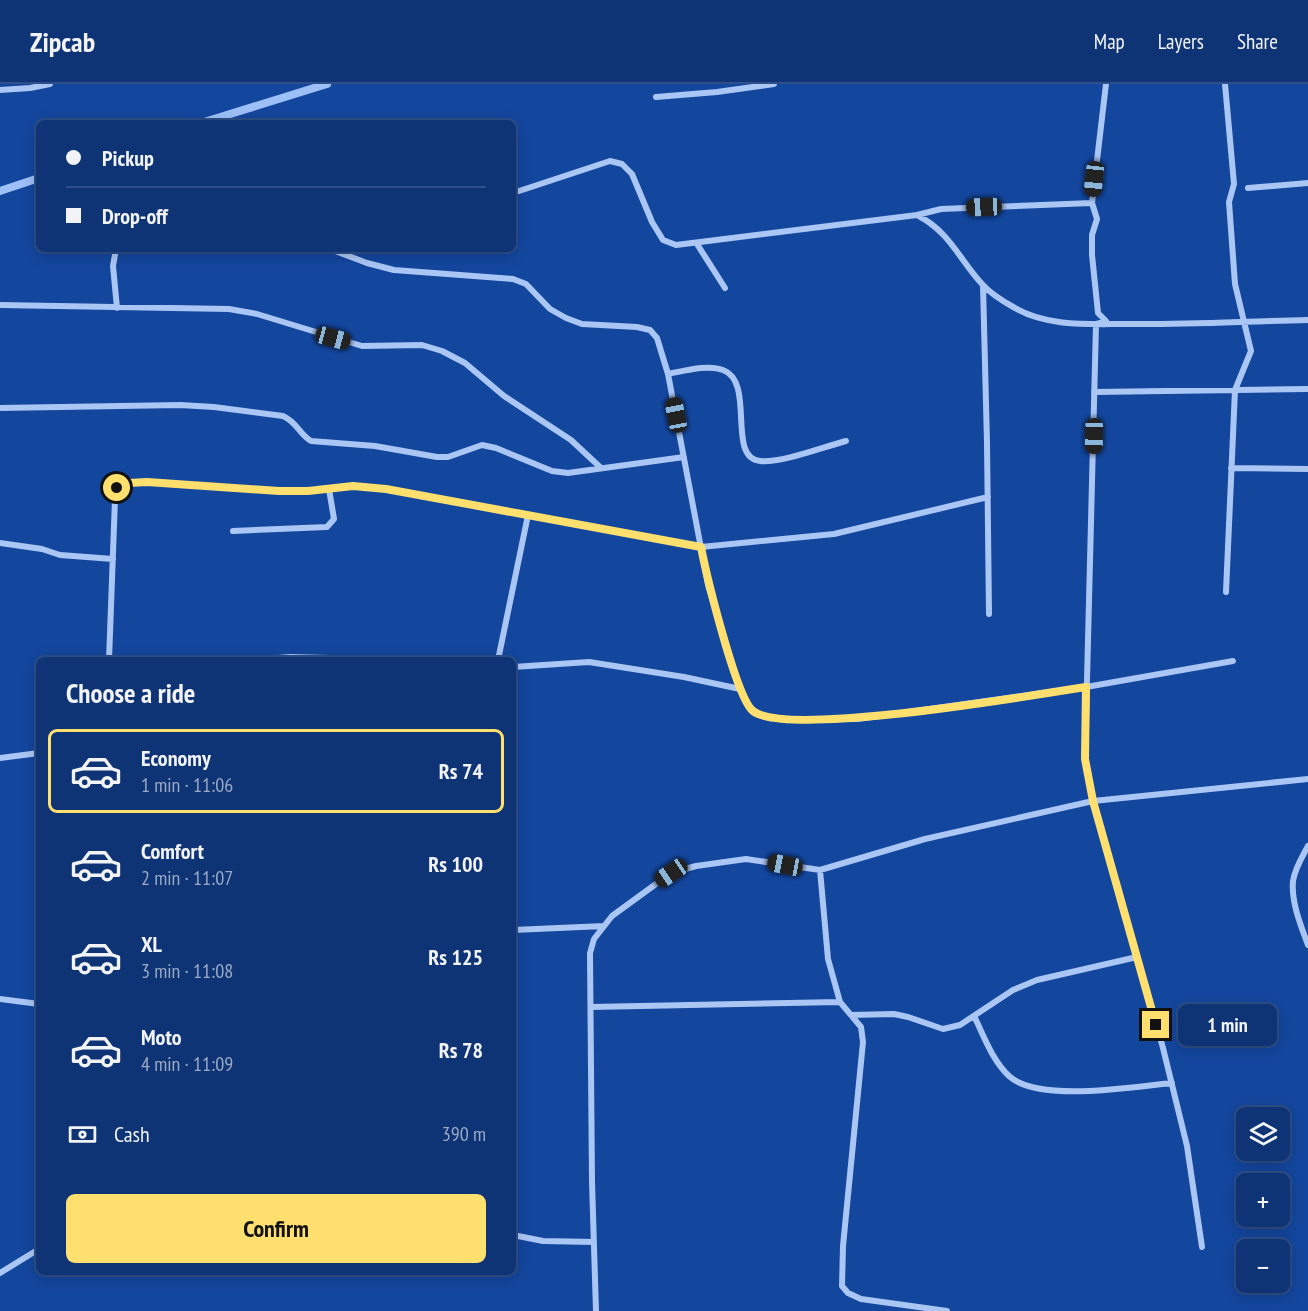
<!DOCTYPE html>
<meta charset="utf-8">
<style>
body{margin:0;font-family:"PT Sans Narrow",sans-serif;background:#173c7b;color:#f1f3f6;height:100vh;display:flex;flex-direction:column;font-size:22px;white-space:nowrap}
*{box-sizing:border-box;margin:0}
p{font-size:20px;color:#9baac5}
.icon{flex:none;width:33px;height:33px;fill:none;stroke:currentColor;stroke-width:2;stroke-linecap:round;stroke-linejoin:round}
.map{position:relative;flex:1;overflow:hidden}
.panel{position:absolute;left:36px;top:573px;width:480px;height:618px;display:flex;flex-direction:column;background:#0e3476;border-radius:9px;box-shadow:0 3px 15px #0003,0 0 0 2px #2e4f88}
.panel>*{flex:none}
.guide{position:absolute;left:36px;top:36px;width:480px;height:132px;border-radius:9px;box-shadow:0 3px 15px #0003,0 0 0 2px #2e4f88;display:grid;align-content:center;height:132px;padding:0 30px;background:#0e3476}
.fabs{position:absolute;left:1236px;top:1023px;display:grid;gap:12px}
.fabs a{display:grid;place-items:center;width:54px;height:54px;border-radius:9px;background:#0e3476;box-shadow:0 3px 15px #0003,0 0 0 2px #2e4f88;font-size:30px}
.end{position:absolute;width:27px;height:27px;margin:-14px;border:8px solid #ffdf6d;background:#111;box-shadow:0 0 0 3px #111}
.from{border-radius:50%}
.bubble{position:absolute;height:42px;border-radius:9px;background:#0e3476;box-shadow:0 3px 15px #0003,0 0 0 2px #2e4f88;font-size:20px;font-weight:800;line-height:42px;text-align:center}
.car{position:absolute;width:18px;height:36px;margin:-18px -9px;border-radius:8px;box-shadow:0 0 4px 2px #0007;background:linear-gradient(#222 24%,#8ab4d8 0 40%,#222 0 76%,#8ab4d8 0 86%,#222 0)}
.guide b{display:flex;align-items:center;gap:21px;height:57px;font-size:22px}
.guide b+b{border-top:2px solid #2e4f88}
.guide i{width:15px;height:15px;background:#f1f3f6}
ul{padding:0;list-style:none}
li{display:flex;align-items:center;gap:18px;height:84px;margin:0 12px 9px;padding:0 18px;border:3px solid transparent;border-radius:9px}
li div{flex:1}
li b{display:block;font-size:22px}
li em{font-style:normal;font-weight:800}
li.active{border-color:#ffdf6d}
li>.icon{width:54px;height:54px;stroke-width:1.5}
h2{padding:0 30px;font-size:27px;line-height:72px}
.pay{display:flex;align-items:center;gap:15px;height:66px;padding:0 30px;font-size:22px}
.pay p{margin-inline-start:auto}
.primary-button{display:flex;gap:12px;margin-top:auto;padding:12px 30px}
.primary-button a{flex:1;height:69px;border-radius:9px;background:#ffdf6d;color:#111;font-size:24px;font-weight:800;line-height:69px;text-align:center}
header{display:flex;align-items:center;gap:36px;box-sizing:border-box;height:84px;padding:0 30px;background:#0e3476;border-bottom:2px solid #2e4f88}
header strong{font-size:28px}
nav{display:flex;gap:33px;margin-inline-start:auto;font-size:21px}
.map>svg:first-child{display:block}
.lines{fill:none;stroke-linecap:round;stroke-linejoin:round}
.stream{stroke:#9cc0f7;stroke-width:8}
.street{stroke:#aac6f4;stroke-width:6}
.route{stroke:#ffdf6d;stroke-width:8}
</style>
<header>
<strong>Zipcab</strong>
<nav><a>Map</a><a>Layers</a><a>Share</a></nav>
</header>
<div class="map">
<svg width="1308" height="1227" viewBox="0 0 1308 1227">
<rect width="100%" height="100%" fill="#13469d"/>
<g class="lines">
<path class="stream" d="M201 39 327 0
M0 107 39 94"/>
<path class="street" d="M1106 0 1092 119 1097 135 1092 151V171L1098 229 1106 237 1096 240 1085 675 1093 717 1163 964 1187 1062 1202 1163
M1225 0 1234 100 1229 118 1235 200 1251 267 1235 306 1226 508
M0 6 30 4 50 0
M656 13 717 8 774 0
M1248 104 1308 99
M513 109 610 77 622 80 632 90 652 138 663 156 676 161 917 131C950 148 959 175 982 200 990 209 1004 218 1015 224 1048 243 1089 240 1126 240 1187 241 1247 237 1308 236
M917 131 941 125 1092 119
M697 160 725 204
M116 165 113 182 117 224
M330 165 367 179 394 186 513 195 526 200 550 225 566 234 582 240 637 243 650 246 657 254 668 290 708 501 740 605 751 626 765 633 794 636 858 635 1086 603 1233 577
M983 201 987 359 989 530
M0 221 229 225 257 230 362 262 422 261 442 267 465 279 504 312 571 356 601 384
M668 290C684 287 708 280 723 286 756 298 726 374 760 377 782 379 823 363 846 357
M1094 308 1308 305
M0 324 180 321 214 323 283 332C297 338 299 350 311 357L375 362 437 373H448L482 361 496 364 552 387 568 389 684 373
M1231 384 1308 385
M233 447 327 443 334 435 329 405
M0 459 42 465 60 471 113 475
M109 576 115 415 117 404 129 399 147 398 279 407H308L353 402 386 405 701 463 834 450 988 413
M253 576 290 573 407 576
M498 576 528 431
M513 583 589 578 684 593 740 605
M0 674 39 669
M1308 762C1302 773 1295 784 1293 797 1291 818 1301 842 1308 861
M820 786 828 875 840 918 861 943 863 958 843 1162 842 1202 848 1209 861 1215 947 1227
M513 846 604 842
M0 915 39 920
M591 923 840 918
M851 931 894 930 908 933 943 945 960 941 1013 906 1037 896 1137 873
M974 932C984 952 992 976 1009 992 1038 1019 1133 1003 1172 999
M513 1151 543 1157 594 1158
M0 1189 39 1165
M596 1227 592 1098 590 869 594 855 612 832 671 789 696 782 746 775 820 786 925 755 1093 717 1308 695"/>
</g>
<g class="lines">
<path class="route" d="M117 404 129 399 147 398 279 407H308L353 402 386 405 701 463C706 489 736 614 753 627 787 654 1033 611 1086 603L1085 675 1093 717 1156 941"/>
</g>
</svg>
<div class="fabs">
<a><svg class="icon" aria-label="layers" viewBox="0 0 24 24"><path d="M12 4l9 5-9 5-9-5zM3 14l9 5 9-5"/></svg></a>
<a>+</a>
<a>−</a>
</div>
<i class="end from" style="left:117px;top:404px"></i>
<i class="end" style="left:1156px;top:941px"></i>
<div class="bubble" style="left:1178px;top:920px;width:99px">1 min</div>
<i class="car" style="left:1094px;top:95px;rotate:186deg"></i>
<i class="car" style="left:984px;top:123px;rotate:268deg"></i>
<i class="car" style="left:333px;top:254px;rotate:105deg"></i>
<i class="car" style="left:676px;top:331px;rotate:349deg"></i>
<i class="car" style="left:1094px;top:352px;rotate:181deg"></i>
<i class="car" style="left:785px;top:781px;rotate:281deg"></i>
<i class="car" style="left:671px;top:789px;rotate:236deg"></i>
<div class="guide">
<b><i class="from"></i>Pickup</b>
<b><i></i>Drop-off</b>
</div>
<section class="panel">
<h2>Choose a ride</h2>
<ul>
<li class="active"><svg class="icon" aria-label="car" viewBox="0 0 24 24"><path d="M5 17H2v-5l4-1 3-4h7l3 4 3 1v5h-3M9 17h6M6 11h13"/><circle cx="7" cy="17" r="2"/><circle cx="17" cy="17" r="2"/></svg><div><b>Economy</b><p>1 min · 11:06</p></div><em>Rs 74</em></li>
<li><svg class="icon" aria-label="car" viewBox="0 0 24 24"><path d="M5 17H2v-5l4-1 3-4h7l3 4 3 1v5h-3M9 17h6M6 11h13"/><circle cx="7" cy="17" r="2"/><circle cx="17" cy="17" r="2"/></svg><div><b>Comfort</b><p>2 min · 11:07</p></div><em>Rs 100</em></li>
<li><svg class="icon" aria-label="car" viewBox="0 0 24 24"><path d="M5 17H2v-5l4-1 3-4h7l3 4 3 1v5h-3M9 17h6M6 11h13"/><circle cx="7" cy="17" r="2"/><circle cx="17" cy="17" r="2"/></svg><div><b>XL</b><p>3 min · 11:08</p></div><em>Rs 125</em></li>
<li><svg class="icon" aria-label="car" viewBox="0 0 24 24"><path d="M5 17H2v-5l4-1 3-4h7l3 4 3 1v5h-3M9 17h6M6 11h13"/><circle cx="7" cy="17" r="2"/><circle cx="17" cy="17" r="2"/></svg><div><b>Moto</b><p>4 min · 11:09</p></div><em>Rs 78</em></li>
</ul>
<div class="pay"><svg class="icon" aria-label="cash" viewBox="0 0 24 24"><path d="M3 7h18v10H3z"/><circle cx="12" cy="12" r="2"/></svg>Cash<p>390 m</p></div>
<div class="primary-button"><a>Confirm</a></div>
</section>
</div>
